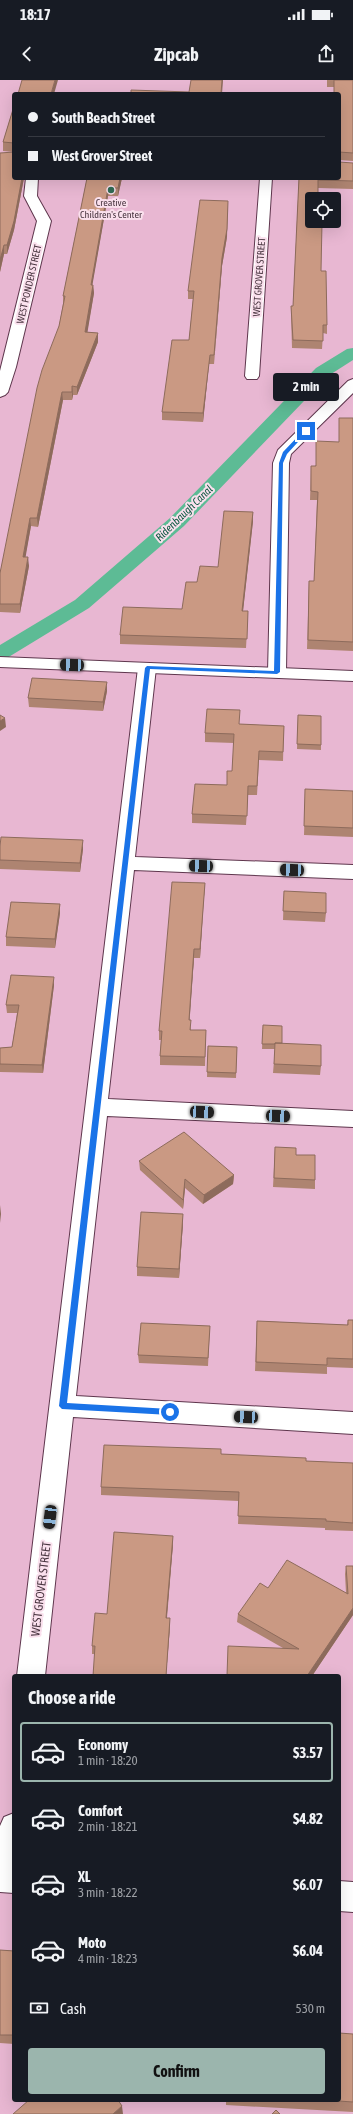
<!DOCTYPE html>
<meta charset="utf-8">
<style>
body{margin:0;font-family:"Asap Condensed",sans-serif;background:#242831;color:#f1f3f6;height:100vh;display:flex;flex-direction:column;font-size:15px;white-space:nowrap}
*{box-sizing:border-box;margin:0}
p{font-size:13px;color:#9ea1a6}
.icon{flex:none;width:22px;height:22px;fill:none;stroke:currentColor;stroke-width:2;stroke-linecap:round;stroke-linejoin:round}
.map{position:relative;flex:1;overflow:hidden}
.panel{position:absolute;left:12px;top:1594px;width:329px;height:428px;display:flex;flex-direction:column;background:#171b24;border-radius:4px;box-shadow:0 4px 16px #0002}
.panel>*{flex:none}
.top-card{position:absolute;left:12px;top:12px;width:329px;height:88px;border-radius:4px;box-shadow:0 4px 16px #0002;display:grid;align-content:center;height:88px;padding:0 16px;background:#171b24}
.fabs{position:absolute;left:305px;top:112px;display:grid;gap:8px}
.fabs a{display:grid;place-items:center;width:36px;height:36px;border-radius:4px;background:#171b24;box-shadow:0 4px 16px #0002;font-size:20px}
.end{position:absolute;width:18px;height:18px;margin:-9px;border:5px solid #1a73e8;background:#fff;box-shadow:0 0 0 2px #fff}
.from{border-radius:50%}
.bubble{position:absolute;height:28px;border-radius:4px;background:#171b24;box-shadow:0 4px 16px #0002;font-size:13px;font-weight:700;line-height:28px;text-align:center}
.car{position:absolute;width:12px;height:24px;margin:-12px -6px;border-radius:5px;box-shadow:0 0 3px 1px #0007;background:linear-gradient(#222 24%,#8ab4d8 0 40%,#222 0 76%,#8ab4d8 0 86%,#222 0)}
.top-card b{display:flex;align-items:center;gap:14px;height:38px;font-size:15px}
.top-card b+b{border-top:1px solid #363941}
.top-card i{width:10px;height:10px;background:#f1f3f6}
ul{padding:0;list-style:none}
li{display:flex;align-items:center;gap:12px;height:60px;margin:0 8px 6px;padding:0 8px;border:2px solid transparent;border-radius:4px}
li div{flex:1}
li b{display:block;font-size:15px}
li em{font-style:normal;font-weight:700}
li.active{border-color:#9bb5ad}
li>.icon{width:36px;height:36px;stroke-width:1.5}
h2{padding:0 16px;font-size:18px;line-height:48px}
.pay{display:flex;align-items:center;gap:10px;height:44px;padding:0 16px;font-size:15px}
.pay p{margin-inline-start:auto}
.cta{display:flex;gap:8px;margin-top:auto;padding:8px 16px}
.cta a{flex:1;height:46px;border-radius:4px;background:#9bb5ad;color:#111;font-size:16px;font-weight:700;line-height:46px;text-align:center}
.status{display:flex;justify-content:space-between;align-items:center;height:28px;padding:0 20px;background:#171b24;direction:ltr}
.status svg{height:11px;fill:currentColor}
header{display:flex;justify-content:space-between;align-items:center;height:52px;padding:0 16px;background:#171b24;font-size:18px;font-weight:700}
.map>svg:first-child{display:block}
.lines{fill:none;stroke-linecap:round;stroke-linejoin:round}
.canal{fill:#5dbb95;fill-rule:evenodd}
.street-casing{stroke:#5e364d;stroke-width:2}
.secondary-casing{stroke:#5e364d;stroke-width:2}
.street{fill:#fff;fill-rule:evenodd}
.secondary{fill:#fff;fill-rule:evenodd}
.wall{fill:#ae8471}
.shaded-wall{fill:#8d6b5c}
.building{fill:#ca9983;stroke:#8d6b5c}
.route{fill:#1a73e8}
.poi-dot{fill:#316a53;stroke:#fae0ed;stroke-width:1.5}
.labels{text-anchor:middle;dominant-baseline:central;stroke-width:4;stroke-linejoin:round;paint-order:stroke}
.far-poi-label{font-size:10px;fill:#493540;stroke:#fae0ed}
.far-street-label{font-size:10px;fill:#493540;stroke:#fae0ed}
.far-water-label{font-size:11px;font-style:italic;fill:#07563e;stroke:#fae0ed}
.street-label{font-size:12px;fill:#493540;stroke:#fae0ed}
</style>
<div class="status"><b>18:17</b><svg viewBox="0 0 49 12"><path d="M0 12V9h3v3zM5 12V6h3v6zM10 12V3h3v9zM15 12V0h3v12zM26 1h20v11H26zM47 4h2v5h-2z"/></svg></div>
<header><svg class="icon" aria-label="back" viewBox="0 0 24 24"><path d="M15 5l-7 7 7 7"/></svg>Zipcab<svg class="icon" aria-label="share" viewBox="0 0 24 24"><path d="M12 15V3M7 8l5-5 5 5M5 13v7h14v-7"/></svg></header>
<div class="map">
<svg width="353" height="2034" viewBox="0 0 353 2034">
<rect width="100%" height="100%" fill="#e8b7d2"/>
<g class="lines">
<path class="canal" d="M353 268V280L328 296 184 446 89 528 7 578 0 580V565L75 520 170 438 316 288 347 269Z"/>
<defs>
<path id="street" d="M26 98H38L37 116 51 141 16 287 8 312 5 315 0 317V291L37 141 24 116Z
M260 98H272L259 296 257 299H247L245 296Z
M353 299V313L291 374 289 383 286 592 283 596 277 597 271 596 268 592 273 383 278 370 348 301Z
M147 583 153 584 156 588 135 777 353 785V799L134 790 108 1019 353 1031V1047L107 1036 76 1316 353 1332V1354L73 1337 45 1596H17L138 588 141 584Z
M14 1733V1809L8 1812 0 1808V1746L4 1737Z"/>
<path id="secondary" d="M0 577 353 591V601L0 587Z
M0 1782 14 1783V1813L0 1812Z
M339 1801 353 1802V1832L339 1831Z"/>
</defs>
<use href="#street" class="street-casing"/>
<use href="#secondary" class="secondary-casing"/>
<use href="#street" class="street"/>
<use href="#secondary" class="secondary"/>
</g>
<path class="wall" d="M327 0H353V81L339 80V14H334V7H327Z
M14 26V72L3 71V62Z
M0 73 14 98H24L14 150 7 174H4L0 192Z
M353 83V109L318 108 312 119 321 191 327 245V254L323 253 322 269 292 268 291 234V226H293L299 98Z
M87 98H122L118 116H108L92 205H93L94 213 87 252 98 253V262L77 315H73L72 320H63L38 447 31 446 25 477 29 486 20 533 0 532V493L59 246 63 224V216Z
M227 157 222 186 214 284H209L203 342 162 340V332L189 260 193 219H188V211Z
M339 338H353V571L307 569 309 501H314L317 420H310L311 386H315L339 362Z
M253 432V441L243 531H248L246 568 120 564V555L182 529 197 502 218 487Z
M107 611 103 631 29 627 28 618Z
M298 635 321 665V670L297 669Z
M239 644 284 646 283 681 259 680 257 715H248L246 745 192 743V734L227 705 232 691 234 663 205 662V653Z
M353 711V757L304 755 305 718Z
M0 766 83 769 80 792 0 789Z
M205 803 200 878H194L189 940 191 950H206L205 986 160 985V976L161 960H159V951Z
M284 811 326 833 325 842 283 840Z
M60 824V833L55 868 6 866V857Z
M54 905 43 993 0 992V968L12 967 17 933H7L6 925Z
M263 945 282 963 321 986 320 995 273 993 275 969H262Z
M208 966 237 967 236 998 207 997Z
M275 1067 296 1075 315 1100V1109L273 1107Z
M139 1081 234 1095 233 1104 203 1124 185 1108 183 1129 140 1090Z
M183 1143 179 1198 137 1196V1187Z
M348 1240H353V1288L327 1287V1294L255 1291 257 1241 347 1245Z
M210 1246 208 1286 139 1283 138 1275Z
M221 1374 306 1381 353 1383V1451L325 1450V1448L238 1444 239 1421 101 1415V1407Z
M173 1464 167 1538 170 1546 166 1596H93L95 1574H92V1566L107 1534Z
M346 1486 353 1535 312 1596H227L283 1568 237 1542 238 1534 268 1508 346 1513 345 1494Z
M0 1870 14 1871V1964L0 1963Z
M353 1954V2032L226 2025V2020H339Z"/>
<path class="shaded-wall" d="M55 0H58L54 14H51Z
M222 0H223L222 14H221Z
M22 98H24L14 150 7 174V165Z
M120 98H122L118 116V108Z
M108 108V116L91 213V205Z
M228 121 227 157 222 186 214 284 222 178Z
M4 165V174L0 192V180Z
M93 205 94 213 86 261 85 252Z
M98 253V262L77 315V307Z
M210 275 209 284 203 342V333Z
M72 306 73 315 72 320Z
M62 312 63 320 38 447 37 438Z
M253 432V441L242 540V531Z
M30 438 31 446 24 486 23 477Z
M28 477 29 486 20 533V524Z
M107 602V611L103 631V622Z
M5 638 6 647 0 651V641Z
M83 760V769L80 792V783Z
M205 803 204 813 200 878V869Z
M60 824V833L55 868V859Z
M194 869V878L189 949V940Z
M54 897V905L43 993 42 985Z
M234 1095 233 1104 203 1124 204 1115Z
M185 1099V1108L183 1129V1120Z
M0 1125 1 1134 0 1143Z
M183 1134V1143L179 1198V1189Z
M173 1456V1464L166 1546V1538Z
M353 1528V1535L312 1596H307Z
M170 1538V1546L166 1596Z
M122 2026 123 2034H113Z"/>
<path class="building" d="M22 0H55L51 14H18Z
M191 0H222L221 14H131V10L189 12Z
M334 0H353V73L339 72V14H334Z
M14 26V63L3 62Z
M14 72V98H22L14 141 7 165H4L0 180V73Z
M339 82 353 83V101L318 100V119H312V141H318L317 142 322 143 321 191H326L327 245H323V261L293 260 291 226H293L299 98H339Z
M87 98H120L118 108H108L91 205H93L85 252 98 253 77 307 72 306V312H62L37 438H30L23 477H28L20 524H0V493L37 308 42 290 59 246 65 216H63Z
M200 120 228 121 227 149 222 178 214 275H210L203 333 162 332 172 260H189L194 211H188Z
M339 338H353V562L308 560 309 501H314L318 412 311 411V386H316V361L339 362Z
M224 431 253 432 242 531H248L247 559 120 555 123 527 182 529 186 502H197L200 486 218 487Z
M32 598 107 602 103 622 28 618Z
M207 629 240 630 239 644 284 646 283 672 259 671 257 706H248L247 736 192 734 195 704 227 705V691H232L234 654 205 653Z
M0 635 5 638 0 641Z
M298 635 321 636V665L297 664Z
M305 709 353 711V748L304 746Z
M1 757 83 760 80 783 0 780V766Z
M172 802 205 803 200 869H194L189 940H191L190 950H206L205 977 160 976 162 951H159Z
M284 811 326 813V833L283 831Z
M11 822 60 824 55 859 6 857Z
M11 895 54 897 42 985 0 984V968L12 967 19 925H6Z
M263 945 282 946V963H275V964H262Z
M275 963 321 965V986L274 984Z
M208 966 237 967 236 993 207 992Z
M184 1052 234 1095 204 1115 185 1099 183 1120 139 1081Z
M275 1067 296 1068V1075H315V1100L274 1098Z
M141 1132 183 1134 179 1189 137 1187Z
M348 1240H353V1279L327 1278V1285L256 1282 257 1241 348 1245Z
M141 1243 210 1246 208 1278 138 1275Z
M104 1365 221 1369V1374L306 1378V1381L353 1383V1443L326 1441V1439L238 1436 239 1412 101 1407Z
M114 1452 173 1456 166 1538H170L166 1596H93L95 1566H92L95 1533 107 1534Z
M287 1480 348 1514 346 1486H353V1528L307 1596H227L228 1566 299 1569 238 1534 260 1503 268 1508Z
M0 1870 14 1871V1955H0Z
M339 1953 353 1954V2022L324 2020H339Z
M29 2020H118L122 2026 113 2034H13Z
M276 2030 280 2034H272Z"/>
<path class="route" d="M304 350 308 351 287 374 283 383 280 592 277 594 150 589 67 1323 170 1329 173 1332 170 1335 62 1329 59 1326 145 588 147 586 274 591 279 383 283 372Z"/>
<circle class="poi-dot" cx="111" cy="110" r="4"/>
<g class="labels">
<g class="far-poi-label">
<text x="111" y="122">Creative<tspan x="111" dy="12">Children's Center</tspan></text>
</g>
<g class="far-street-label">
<text transform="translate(259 197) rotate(-86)">WEST GROVER STREET</text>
<text transform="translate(29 204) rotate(-77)">WEST PONDER STREET</text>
</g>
<g class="far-water-label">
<text transform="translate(184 433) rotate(-44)">Ridenbaugh Canal</text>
</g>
<g class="street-label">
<text transform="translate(41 1509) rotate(-83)">WEST GROVER STREET</text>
</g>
</g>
</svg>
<div class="fabs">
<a><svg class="icon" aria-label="locate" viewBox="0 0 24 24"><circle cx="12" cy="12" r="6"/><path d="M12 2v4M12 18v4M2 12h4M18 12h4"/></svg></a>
</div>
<i class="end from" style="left:170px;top:1332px"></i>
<i class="end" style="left:306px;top:351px"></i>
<div class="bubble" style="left:273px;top:293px;width:66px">2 min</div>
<i class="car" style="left:72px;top:585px;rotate:272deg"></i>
<i class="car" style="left:201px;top:786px;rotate:272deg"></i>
<i class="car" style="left:292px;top:790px;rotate:272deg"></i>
<i class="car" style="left:202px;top:1032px;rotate:93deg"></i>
<i class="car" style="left:278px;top:1036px;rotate:93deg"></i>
<i class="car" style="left:246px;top:1337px;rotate:273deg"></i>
<i class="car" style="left:50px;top:1437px;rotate:187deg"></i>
<div class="top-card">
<b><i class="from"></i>South Beach Street</b>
<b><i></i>West Grover Street</b>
</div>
<section class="panel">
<h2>Choose a ride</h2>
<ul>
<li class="active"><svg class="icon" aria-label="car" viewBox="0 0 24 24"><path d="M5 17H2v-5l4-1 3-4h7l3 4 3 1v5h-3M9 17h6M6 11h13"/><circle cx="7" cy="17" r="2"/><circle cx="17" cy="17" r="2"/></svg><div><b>Economy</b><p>1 min · 18:20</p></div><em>$3.57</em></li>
<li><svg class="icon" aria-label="car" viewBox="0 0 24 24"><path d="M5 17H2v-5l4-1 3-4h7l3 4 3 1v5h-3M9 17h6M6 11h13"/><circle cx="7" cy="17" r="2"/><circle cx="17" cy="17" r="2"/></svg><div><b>Comfort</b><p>2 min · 18:21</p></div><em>$4.82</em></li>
<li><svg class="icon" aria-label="car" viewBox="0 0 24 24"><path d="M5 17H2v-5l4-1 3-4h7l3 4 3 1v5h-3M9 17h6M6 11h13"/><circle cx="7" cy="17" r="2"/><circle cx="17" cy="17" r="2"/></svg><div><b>XL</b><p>3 min · 18:22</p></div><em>$6.07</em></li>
<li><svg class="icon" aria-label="car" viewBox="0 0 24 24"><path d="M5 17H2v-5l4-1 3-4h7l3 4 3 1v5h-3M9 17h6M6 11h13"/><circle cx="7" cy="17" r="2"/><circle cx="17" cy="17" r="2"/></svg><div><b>Moto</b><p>4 min · 18:23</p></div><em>$6.04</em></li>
</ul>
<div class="pay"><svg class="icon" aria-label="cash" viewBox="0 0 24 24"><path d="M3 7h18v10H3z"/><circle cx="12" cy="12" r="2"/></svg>Cash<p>530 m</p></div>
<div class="cta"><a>Confirm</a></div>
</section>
</div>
